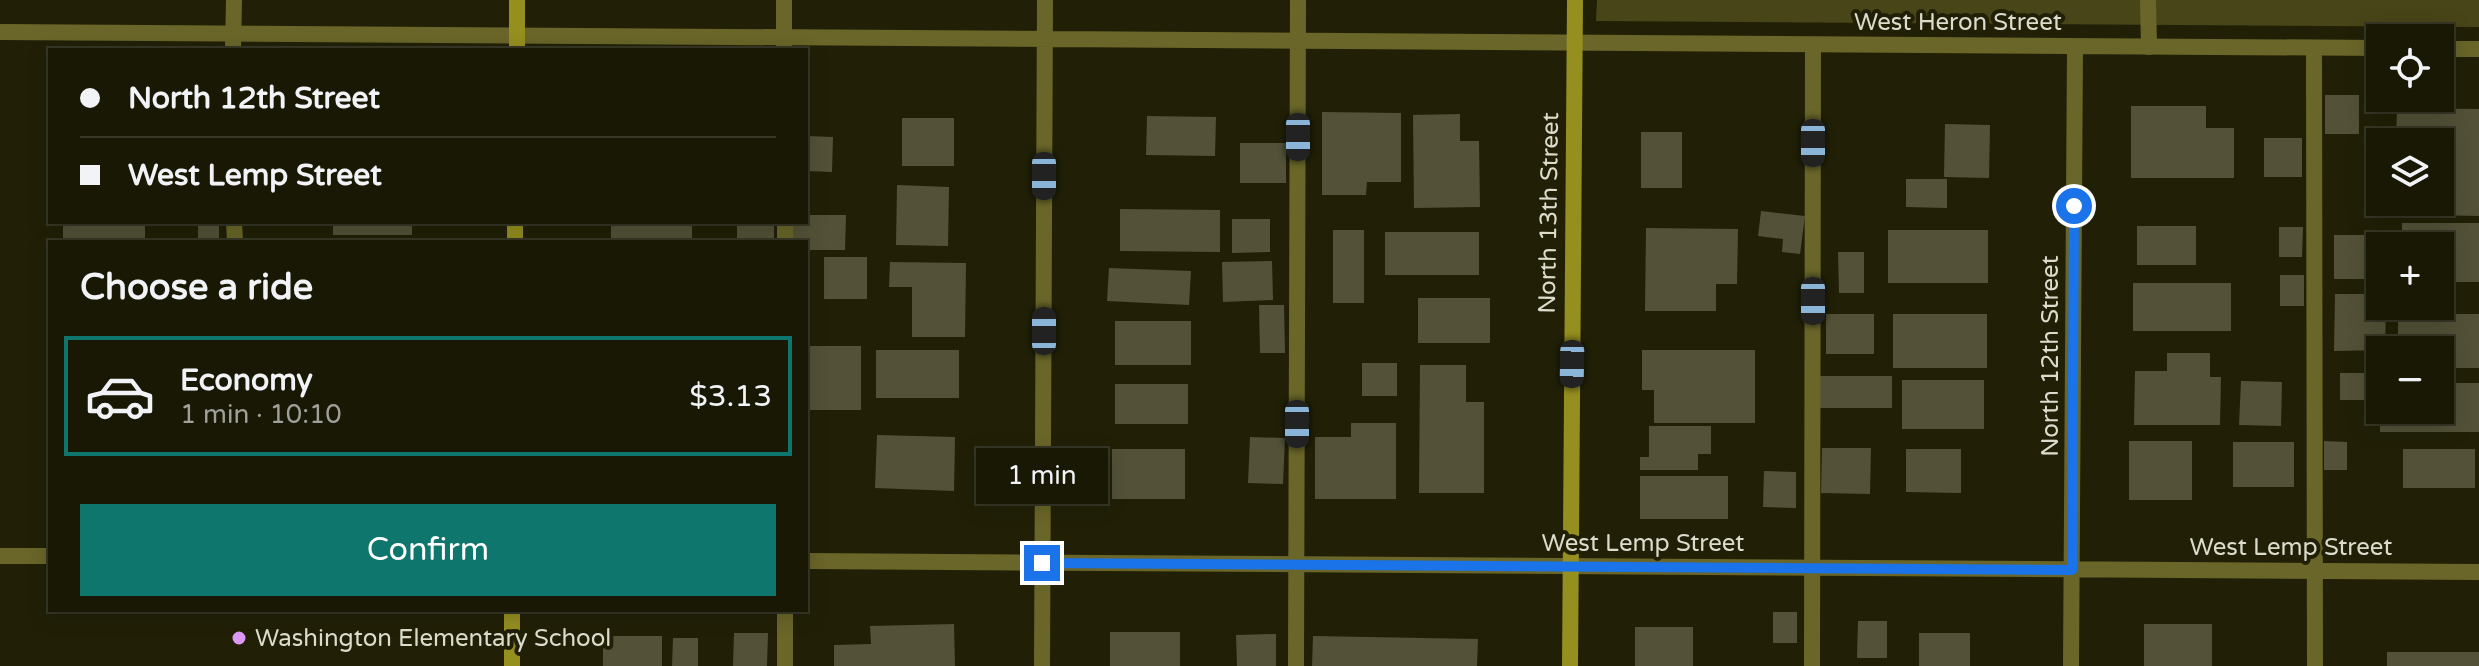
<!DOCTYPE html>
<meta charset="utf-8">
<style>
body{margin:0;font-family:"Varela Round",sans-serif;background:#22210f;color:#f1f3f6;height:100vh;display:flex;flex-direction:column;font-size:30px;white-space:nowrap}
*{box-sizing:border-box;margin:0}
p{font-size:26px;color:#9fa09a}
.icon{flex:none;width:44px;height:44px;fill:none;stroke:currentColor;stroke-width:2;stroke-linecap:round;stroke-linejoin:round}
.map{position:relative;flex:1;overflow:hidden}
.side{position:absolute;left:48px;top:240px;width:760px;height:372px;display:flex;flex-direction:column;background:#191805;border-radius:0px;box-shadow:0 4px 20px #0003,0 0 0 2px #373727}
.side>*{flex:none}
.top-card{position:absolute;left:48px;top:48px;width:760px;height:176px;border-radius:0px;box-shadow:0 4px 20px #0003,0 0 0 2px #373727;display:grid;align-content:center;height:176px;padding:0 32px;background:#191805}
.tools{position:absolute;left:2366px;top:24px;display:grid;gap:16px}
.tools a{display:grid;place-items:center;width:88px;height:88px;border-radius:0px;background:#191805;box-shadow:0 4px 20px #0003,0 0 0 2px #373727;font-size:40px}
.end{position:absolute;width:36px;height:36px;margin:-18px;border:10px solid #1a73e8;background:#fff;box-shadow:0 0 0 4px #fff}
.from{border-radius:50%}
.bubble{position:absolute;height:56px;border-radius:0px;background:#191805;box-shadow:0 4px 20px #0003,0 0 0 2px #373727;font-size:26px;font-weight:600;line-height:56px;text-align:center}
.car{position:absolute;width:24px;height:48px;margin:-24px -12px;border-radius:10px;box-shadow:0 0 6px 2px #0007;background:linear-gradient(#222 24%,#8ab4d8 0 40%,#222 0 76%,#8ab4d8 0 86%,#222 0)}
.top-card b{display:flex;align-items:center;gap:28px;height:76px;font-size:30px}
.top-card b+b{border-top:2px solid #373727}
.top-card i{width:20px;height:20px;background:#f1f3f6}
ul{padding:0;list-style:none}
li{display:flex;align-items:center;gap:24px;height:120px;margin:0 16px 12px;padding:0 16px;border:4px solid transparent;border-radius:0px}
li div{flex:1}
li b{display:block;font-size:30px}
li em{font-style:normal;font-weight:600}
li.active{border-color:#0f766e}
li>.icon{width:72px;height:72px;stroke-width:1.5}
h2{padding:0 32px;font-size:36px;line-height:96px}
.primary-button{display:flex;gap:16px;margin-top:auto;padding:16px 32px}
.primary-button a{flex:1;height:92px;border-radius:0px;background:#0f766e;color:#fff;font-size:32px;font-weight:600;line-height:92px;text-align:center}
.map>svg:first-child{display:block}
.green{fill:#484518}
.building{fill:#535238}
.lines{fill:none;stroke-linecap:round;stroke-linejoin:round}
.lane{stroke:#6a6629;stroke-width:16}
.street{stroke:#6a6629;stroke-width:16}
.secondary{stroke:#958f20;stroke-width:16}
.route{stroke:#1a73e8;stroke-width:10}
.poi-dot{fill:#db99f5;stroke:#212007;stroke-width:3}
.labels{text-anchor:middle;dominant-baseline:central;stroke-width:8;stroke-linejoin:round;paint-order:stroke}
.street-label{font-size:24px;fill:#dcdccd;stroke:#212007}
.poi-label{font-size:24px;fill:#dcdccd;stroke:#212007;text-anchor:start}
</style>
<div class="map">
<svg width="2479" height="666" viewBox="0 0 2479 666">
<rect width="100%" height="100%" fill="#212007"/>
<path class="green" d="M1597 0H2479V27L1596 21Z"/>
<path class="building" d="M2325 95H2359V134H2325Z
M2131 106H2206V128H2234V178H2131Z
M2397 108 2479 109V216L2428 215V202H2440V142H2396Z
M1322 112 1401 113V182H1367L1366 195H1322Z
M1460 114V141H1479L1480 207 1414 208 1413 115Z
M1147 116 1216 117 1215 156 1146 155Z
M902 118H954V166H902Z
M1945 124 1990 125 1989 178 1944 177Z
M1641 132H1682V188H1641Z
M806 136 833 137 832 172 806 171Z
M2264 138H2302V177H2264Z
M1240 143H1286V183H1240Z
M1906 179H1947V208L1906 207Z
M897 185 949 187 948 246 896 245Z
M1120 209 1220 210V252L1120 251Z
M1761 211 1805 216 1800 254 1782 252 1783 239 1758 236Z
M806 215H846L845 250H806V242H792V222H806Z
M1232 219H1270V252L1232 253Z
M63 222H145V242H63Z
M198 222H219V242H198Z
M333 222H412V235H333Z
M611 222H692V242H611Z
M737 222H774V242H737Z
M2402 223H2479V282H2440V246H2402Z
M2137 226H2196V265H2137Z
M2279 227H2303L2302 257H2279Z
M1646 228 1738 229 1737 284H1716V311H1645Z
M1333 230H1364V303H1333Z
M1888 230H1988V283H1888Z
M1385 232H1479V275H1385Z
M2334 235H2379V279H2334Z
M1838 252H1864V293H1839Z
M824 257H867V299H824Z
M1272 261 1273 300 1223 302 1222 262Z
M890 262 966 263 965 337H912V287H889Z
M1109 268 1191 271 1189 305 1107 301Z
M2280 275H2304V306H2280Z
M2133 283H2231V331H2133Z
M2335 294H2380V306H2386L2385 350 2334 351Z
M1418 298H1490V343H1418Z
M1259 305H1284L1285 353H1260Z
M2398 306H2440V314H2479V368H2440V350H2398Z
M1826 314H1874V354H1826Z
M1893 314H1987V368H1893Z
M1115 321H1191V365H1115Z
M810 346H861V410H810Z
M876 350H959V398H876Z
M1642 350H1755V423H1654V390H1642Z
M2167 353H2210V377H2221L2220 425H2134L2135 371H2167Z
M1362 363H1397V396H1362Z
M1420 365H1466V402H1484V493H1419Z
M2340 373H2372V400H2340Z
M1819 376H1892V408H1819Z
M1902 380H1984V429H1902Z
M2241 381 2282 382 2281 426 2239 425Z
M2440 383H2479V432H2380V410H2440Z
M1115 384H1188V424H1115Z
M1351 423H1396V499H1315V437H1351Z
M1649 426H1711V454H1698V470H1640V457H1649Z
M877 435 955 437 954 491 875 488Z
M1250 437 1285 438 1283 484 1248 483Z
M2129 441H2192V500H2129Z
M2324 441 2347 442V470H2324Z
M2233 442H2294V487H2233Z
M1822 448H1871L1870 494 1821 493Z
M1112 449H1185V499H1112Z
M1906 449H1961V493L1906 492Z
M2403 449H2475V488H2403Z
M1764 471 1796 472V508L1763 507Z
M1640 476H1728V519H1640Z
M1773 612H1797V643H1773Z
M1858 621H1887V658H1857Z
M954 624 955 666H834V645L871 644 870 626Z
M2144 624H2212V666H2144Z
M1635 627H1693V666H1635Z
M1110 632H1180V666H1110Z
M734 633H768L767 666H733Z
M1919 633H1970V666H1919Z
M1276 634V666H1237L1236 635Z
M603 636H662V666H603Z
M1313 636 1478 639 1477 666H1312Z
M673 638H698V666H672Z
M2387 652H2479V666H2387Z"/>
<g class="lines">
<path class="lane" d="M2148 0 2149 47
M2314 48 2315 666
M233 50 234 0
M784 50V0
M234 222 235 242
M785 222V242
M785 666V610
M1296 666 1298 0
M1812 666 1813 45"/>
<path class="street" d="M0 32 2380 48
M2440 49H2479
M0 556H50
M806 561 2479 572
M1042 666 1045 0
M2071 666 2075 47"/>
<path class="secondary" d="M517 50V0
M515 242V222
M512 666V610
M1570 666 1575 0"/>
</g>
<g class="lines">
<path class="route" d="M1042 563 2072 570 2074 206"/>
</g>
<circle class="poi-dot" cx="239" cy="638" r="8"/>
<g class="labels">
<g class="street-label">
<text x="1958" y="22">West Heron Street</text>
<text transform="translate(1549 213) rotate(-89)">North 13th Street</text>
<text transform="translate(2050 356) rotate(-90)">North 12th Street</text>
<text x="1643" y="543">West Lemp Street</text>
<text x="2291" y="547">West Lemp Street</text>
</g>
<g class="poi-label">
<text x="255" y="638">Washington Elementary School</text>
</g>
</g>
</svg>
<div class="tools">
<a><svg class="icon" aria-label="locate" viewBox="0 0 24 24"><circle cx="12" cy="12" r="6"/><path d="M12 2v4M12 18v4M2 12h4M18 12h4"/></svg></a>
<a><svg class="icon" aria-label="layers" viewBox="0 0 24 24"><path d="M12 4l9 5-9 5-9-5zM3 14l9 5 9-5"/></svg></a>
<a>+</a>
<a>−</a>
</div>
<i class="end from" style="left:2074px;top:206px"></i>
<i class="end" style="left:1042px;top:563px"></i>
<div class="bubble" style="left:976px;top:448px;width:132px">1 min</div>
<i class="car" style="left:1298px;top:137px;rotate:180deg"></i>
<i class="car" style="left:1813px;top:143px;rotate:180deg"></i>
<i class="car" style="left:1044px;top:176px;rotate:180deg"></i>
<i class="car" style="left:1813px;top:301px;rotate:180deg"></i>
<i class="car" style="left:1044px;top:331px;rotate:0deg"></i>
<i class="car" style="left:1572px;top:364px;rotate:181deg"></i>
<i class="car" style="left:1297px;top:424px;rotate:180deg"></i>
<div class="top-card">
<b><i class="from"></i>North 12th Street</b>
<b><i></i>West Lemp Street</b>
</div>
<section class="side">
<h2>Choose a ride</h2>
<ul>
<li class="active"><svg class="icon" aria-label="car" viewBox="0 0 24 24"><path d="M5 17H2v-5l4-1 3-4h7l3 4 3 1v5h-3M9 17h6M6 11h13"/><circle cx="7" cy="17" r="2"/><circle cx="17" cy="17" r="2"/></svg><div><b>Economy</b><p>1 min · 10:10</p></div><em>$3.13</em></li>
</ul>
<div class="primary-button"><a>Confirm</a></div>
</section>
</div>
